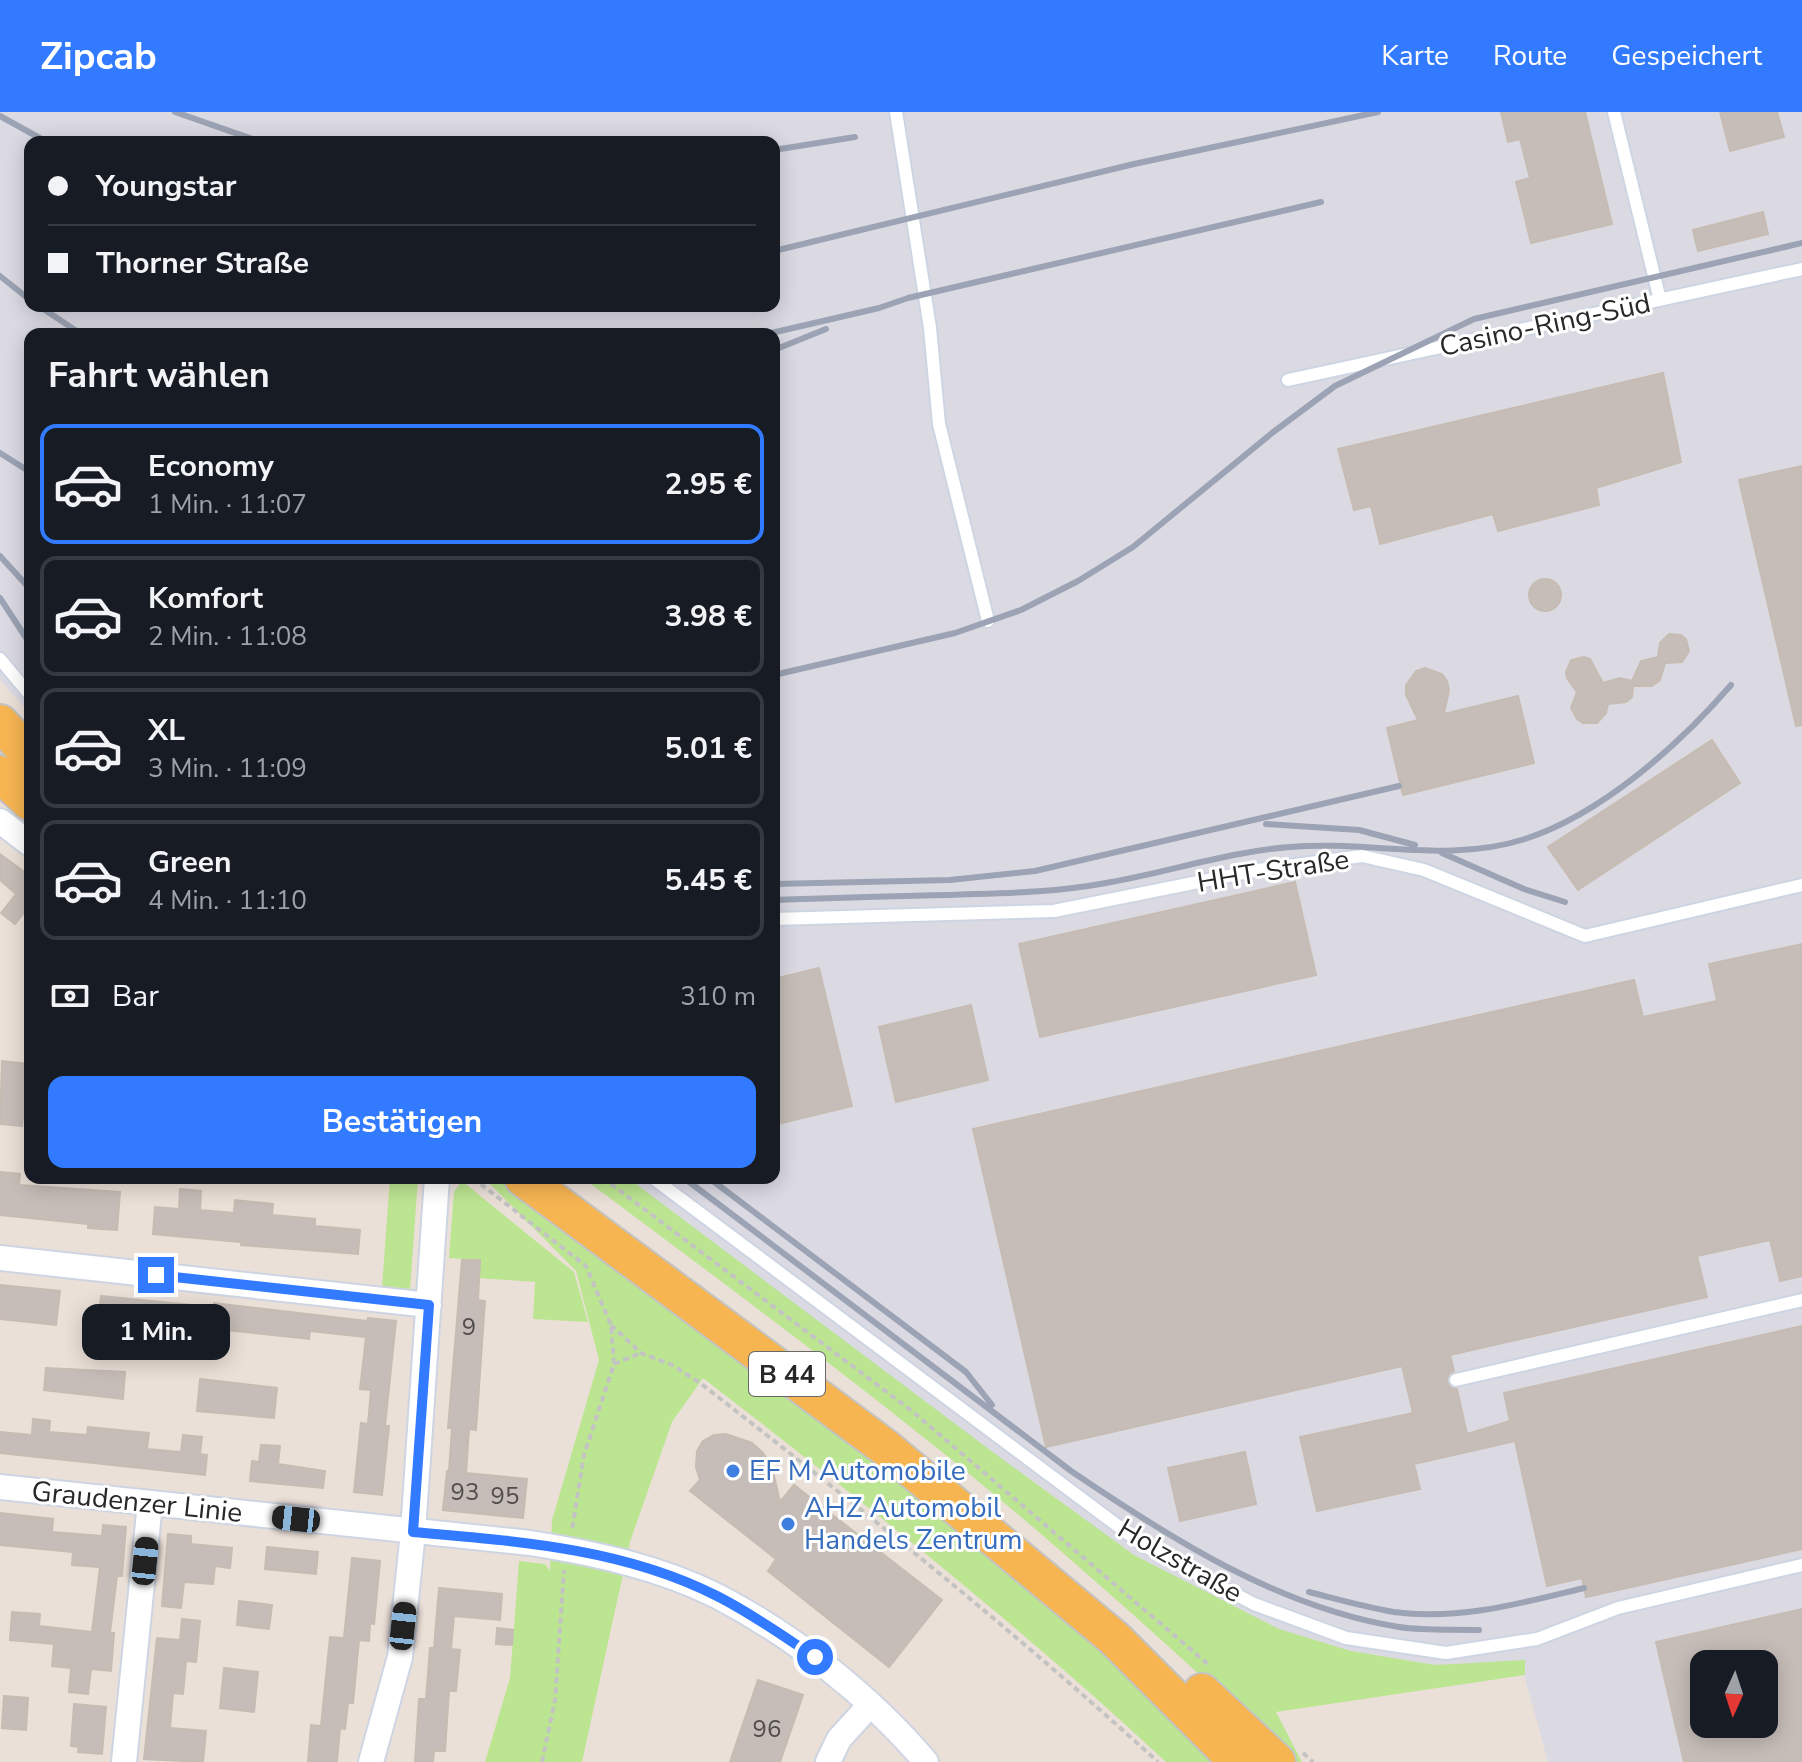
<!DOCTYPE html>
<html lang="de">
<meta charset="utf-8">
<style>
body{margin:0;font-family:"Nunito Sans",sans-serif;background:#242831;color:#f1f3f6;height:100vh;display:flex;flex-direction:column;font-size:30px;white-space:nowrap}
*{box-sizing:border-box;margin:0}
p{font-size:26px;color:#9ea1a6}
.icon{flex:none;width:44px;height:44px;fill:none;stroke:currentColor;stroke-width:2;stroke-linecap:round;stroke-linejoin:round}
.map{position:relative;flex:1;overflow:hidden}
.sheet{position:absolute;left:24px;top:216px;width:756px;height:856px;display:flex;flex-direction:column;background:#171b24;border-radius:16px;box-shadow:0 4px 20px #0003}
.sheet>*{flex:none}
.hud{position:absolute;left:24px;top:24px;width:756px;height:176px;border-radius:16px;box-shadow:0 4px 20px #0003;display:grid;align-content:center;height:176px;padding:0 24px;background:#171b24}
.needle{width:52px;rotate:183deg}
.tools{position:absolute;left:1690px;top:1538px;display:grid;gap:16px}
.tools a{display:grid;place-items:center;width:88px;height:88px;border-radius:16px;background:#171b24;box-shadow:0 4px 20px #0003;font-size:40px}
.end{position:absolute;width:36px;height:36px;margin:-18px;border:10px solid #327aff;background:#fff;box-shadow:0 0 0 4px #fff}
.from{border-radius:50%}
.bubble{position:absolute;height:56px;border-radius:16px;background:#171b24;box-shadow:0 4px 20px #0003;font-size:26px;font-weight:700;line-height:56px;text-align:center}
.car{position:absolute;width:24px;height:48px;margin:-24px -12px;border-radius:10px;box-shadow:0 0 6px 2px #0007;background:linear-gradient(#222 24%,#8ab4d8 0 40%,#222 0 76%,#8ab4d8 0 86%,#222 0)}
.hud b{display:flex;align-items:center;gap:28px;height:76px;font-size:30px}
.hud b+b{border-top:2px solid #363941}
.hud i{width:20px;height:20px;background:#f1f3f6}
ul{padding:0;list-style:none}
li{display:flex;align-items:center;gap:24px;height:120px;margin:0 16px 12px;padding:0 8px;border:4px solid #363941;border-radius:16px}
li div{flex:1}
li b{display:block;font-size:30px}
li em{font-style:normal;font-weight:700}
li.current{border-color:#327aff}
li>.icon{width:72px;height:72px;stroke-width:1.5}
h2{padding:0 24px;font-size:36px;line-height:96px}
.pay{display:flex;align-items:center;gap:20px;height:88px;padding:0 24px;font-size:30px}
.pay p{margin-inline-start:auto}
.cta{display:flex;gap:16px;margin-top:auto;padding:16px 24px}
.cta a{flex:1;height:92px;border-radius:16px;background:#327aff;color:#fff;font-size:32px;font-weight:700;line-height:92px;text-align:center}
header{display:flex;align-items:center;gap:48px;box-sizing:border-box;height:112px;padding:0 40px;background:#327aff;color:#fff}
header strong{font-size:38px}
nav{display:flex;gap:44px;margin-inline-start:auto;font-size:28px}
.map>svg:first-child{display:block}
.industrial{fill:#dbdae3;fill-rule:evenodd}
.green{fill:#bce591}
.building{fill:#c6bdb8;stroke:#c6bcb2;stroke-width:2;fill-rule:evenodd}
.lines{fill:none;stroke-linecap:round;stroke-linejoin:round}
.service-casing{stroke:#ced5e2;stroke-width:16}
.minor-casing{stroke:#ced5e2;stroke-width:28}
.primary-casing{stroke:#c3c3c3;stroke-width:40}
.path{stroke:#c3c3c3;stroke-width:4;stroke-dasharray:6 4;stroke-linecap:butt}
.service{stroke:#fff;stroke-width:12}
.minor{stroke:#fff;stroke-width:24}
.primary{stroke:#f7b552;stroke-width:36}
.rail{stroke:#9ba3b4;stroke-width:6}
.route{stroke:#327aff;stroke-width:10}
.shop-dot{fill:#3f7fe0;stroke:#fff;stroke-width:3}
.labels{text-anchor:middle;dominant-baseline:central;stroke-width:6;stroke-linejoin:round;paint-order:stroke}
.number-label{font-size:24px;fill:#504d4c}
.shield{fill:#fff;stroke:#686868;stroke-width:2}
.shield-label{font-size:26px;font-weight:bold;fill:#282828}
.street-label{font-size:28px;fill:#282828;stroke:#fff}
.shop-label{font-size:28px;fill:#366cbe;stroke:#fff;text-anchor:start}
</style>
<header>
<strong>Zipcab</strong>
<nav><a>Karte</a><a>Route</a><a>Gespeichert</a></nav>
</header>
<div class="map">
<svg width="1802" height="1650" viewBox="0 0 1802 1650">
<rect width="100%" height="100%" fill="#ebe0d8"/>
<path class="industrial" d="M0 0H1802V1650H1548L1524 1563 1272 1598 623 1066H774V222H30V602L0 568ZM30 30H774V194H30ZM1704 1552H1764V1612H1704Z"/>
<path class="green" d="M390 1066H418L410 1178 382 1175Z
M484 1066H496L878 1345 1132 1560 1210 1650H1166C1019 1513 862 1389 703 1266L672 1310 630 1430 582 1650H485L510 1566 519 1449 545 1452 550 1459 552 1408 599 1248 576 1159Z
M583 1066H628L994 1341 1134 1443 1279 1517 1351 1539 1435 1553 1525 1548V1563L1276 1600 1302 1650H1295C1197 1560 1099 1470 996 1384 863 1274 722 1170 583 1066Z
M462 1069 574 1160 588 1210 533 1207 535 1170 479 1166 480 1148 449 1146 454 1080Z"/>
<path class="building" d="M1501 0H1585L1612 112 1531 131 1516 70 1530 66 1520 27 1508 30Z
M1720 0H1777L1784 25 1730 39Z
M1763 100 1768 122 1698 139 1693 118Z
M1663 261 1681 350 1596 376 1599 393 1498 419 1493 402 1380 432 1371 394 1354 398 1338 337Z
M1802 354V613L1796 614 1739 368Z
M1529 483a16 16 0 1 1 32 0a16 16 0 1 1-32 0Z
M1669 522 1681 523 1686 527 1689 539 1682 550 1665 551 1660 568 1652 574H1633L1632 585 1626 590 1608 592 1606 601 1597 611H1583L1577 607 1571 596 1577 580 1567 566 1566 560 1571 548 1584 545 1590 547 1603 571 1620 566 1632 569 1641 549 1658 545 1660 531Z
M1425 556 1442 562 1447 569 1449 578 1444 602 1518 584 1534 651 1403 683 1387 616 1418 608 1406 583V573L1416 559Z
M1712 628 1740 671 1578 778 1548 735Z
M0 742 30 764V793L15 812 1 801 16 782 0 768Z
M1295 770 1316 863 1040 925 1019 832Z
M1802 832V1164L1780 1169 1770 1128 1697 1144 1707 1185 1450 1243 1454 1259 1449 1262 1447 1269 1450 1275 1457 1277 1467 1322 1510 1309 1504 1281 1802 1214V1437L1586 1485 1582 1466 1547 1474 1515 1329 1414 1352 1420 1377 1317 1399 1300 1325 1413 1301 1402 1254 1046 1335 973 1017 1634 868 1643 905 1717 889 1709 852Z
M819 856 852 994 774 1013V867Z
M971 893 988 968 896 990 879 915Z
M2 949 28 952 27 969H30V997H24L22 1014 0 1012Z
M0 1060 20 1062 19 1073 120 1080 117 1118 88 1116V1112L0 1103Z
M180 1077 201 1079 200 1098 234 1101 235 1088 273 1092 272 1103 315 1107V1114L360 1118 358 1142 241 1133V1130L153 1122 155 1095 179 1097Z
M462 1148H480L478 1188 485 1189 476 1318 469 1317 466 1361 527 1367 523 1406 443 1398 447 1359H449L452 1316H448Z
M0 1173 60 1179 56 1213 0 1207Z
M101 1184 202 1194H214V1191L367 1209 368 1206 396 1209 385 1314H389L382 1383 354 1380 361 1311 368 1312 371 1278 360 1277 366 1225 310 1219 309 1227 180 1213 178 1226 97 1217Z
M46 1256 125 1260 123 1287 44 1278Z
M200 1267 277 1276 274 1306 197 1299Z
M33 1307 50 1309 49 1320 87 1323 88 1315 149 1321 147 1337 181 1340 183 1323 202 1325 200 1342 207 1343 205 1363 0 1341V1320L32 1323Z
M726 1322 752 1331 763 1341 772 1355 780 1390 794 1373 942 1488 889 1555 768 1459 776 1447 690 1379 700 1368 696 1355 697 1339 703 1329 714 1323Z
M261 1333 280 1334 278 1352 325 1359 323 1376 250 1369 252 1349 259 1350Z
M1245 1340 1256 1392 1180 1409 1168 1356Z
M0 1401 53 1407 52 1420 102 1424 103 1413 126 1415 122 1464H117L110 1521H114L111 1559 91 1557 88 1582 69 1580 71 1556 52 1554 54 1532 10 1528 12 1500 40 1502 39 1514 92 1520 100 1455 72 1453 73 1440 0 1433Z
M168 1422 191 1424V1432L232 1436 230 1456 215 1454 213 1472 184 1470 181 1496 162 1494Z
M267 1435 318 1440 316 1462 265 1457Z
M352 1446 380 1449 374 1512 370 1511 369 1529 359 1528 353 1591H348L345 1617 340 1616 337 1650H308L311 1613 321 1614 330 1525 344 1526Z
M439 1476 502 1482 500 1508 454 1504 451 1537 460 1538 456 1579H449L445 1639H434L433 1650H415L419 1587H426L430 1536H434Z
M239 1489 272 1493 269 1517 237 1513Z
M1802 1497V1650H1684L1656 1530ZM1704 1552H1764V1612H1704Z
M182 1507 200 1509 196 1550 186 1549 183 1582 173 1581 170 1616 206 1619 203 1650 144 1647 157 1526 180 1528Z
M497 1516 513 1518 512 1533 496 1532Z
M224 1556 258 1560 254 1600 220 1596Z
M758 1568 803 1583 780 1650H730Z
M4 1584 28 1586 26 1618 2 1616Z
M74 1592 106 1595 102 1642 78 1640 79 1635 71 1634Z"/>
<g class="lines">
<defs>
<path id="service" d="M896 0 930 216 939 312 988 509
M1614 0 1660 188
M1288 268 1802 157
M0 547 30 583
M774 807 1054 799 1258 758 1362 744 1424 758 1585 824 1802 773
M653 1066 1146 1435 1254 1492 1346 1526 1446 1541 1537 1527 1618 1496 1802 1453
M1456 1268 1802 1188"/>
<path id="minor" d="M0 709 30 732
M0 1146 429 1193
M0 1375 530 1431C593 1441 659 1455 717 1484 794 1524 870 1584 926 1650
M124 1650 150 1391
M371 1650 400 1545 413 1420 437 1066
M828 1650 839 1627 869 1594"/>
<path id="primary" d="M0 611 30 643
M0 662 30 690
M523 1066 886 1336 1114 1526 1238 1650
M1202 1580 1277 1650"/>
</defs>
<use href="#service" class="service-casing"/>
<use href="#minor" class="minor-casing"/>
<use href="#primary" class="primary-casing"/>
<path class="path" d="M473 1066 586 1154 611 1213 614 1252 584 1343 572 1418
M603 1066 912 1299 1209 1553
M611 1213 641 1241 672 1253 700 1271C857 1393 1011 1516 1158 1650
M614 1252 641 1241
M1303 1641 1313 1650
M542 1650 555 1588 564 1458"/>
<use href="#service" class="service"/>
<use href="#minor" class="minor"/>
<use href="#primary" class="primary"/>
<path class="rail" d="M175 0 261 30
M0 4 47 30
M774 38 855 25
M774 139 1134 52 1378 0
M0 164 30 188
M39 194 81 222
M767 222 879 196 908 186 1321 90
M774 238 826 217
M0 341 30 360
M0 444 30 477
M0 486 30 532
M774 563 955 521 1021 498 1078 469 1133 435 1272 321 1335 274 1474 207 1802 131
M1266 712 1359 718 1415 733
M1442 741 1524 777 1565 790
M774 772 950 768 1035 759 1399 674
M774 788C832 786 891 784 949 783 1000 781 1050 781 1100 772 1164 762 1225 740 1290 735 1369 728 1447 752 1525 727 1602 702 1679 633 1731 573
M684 1066 1071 1359C1170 1426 1279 1496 1399 1515 1425 1519 1453 1517 1479 1518
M709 1066 966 1260 992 1293
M1309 1480C1337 1487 1365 1495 1394 1500 1458 1509 1522 1491 1584 1476"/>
</g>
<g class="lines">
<path class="route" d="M156 1163 429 1193 413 1420C516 1429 623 1436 717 1484 751 1501 783 1524 815 1545"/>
</g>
<g class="shop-dot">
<circle cx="733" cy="1359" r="8"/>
<circle cx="788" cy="1412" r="8"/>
</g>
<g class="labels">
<g class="number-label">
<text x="469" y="1215">9</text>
<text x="465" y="1380">93</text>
<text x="505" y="1384">95</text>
<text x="767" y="1617">96</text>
</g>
<rect class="shield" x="749" y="1240" width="76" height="44" rx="6"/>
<g class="shield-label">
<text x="787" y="1262">B 44</text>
</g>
<g class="street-label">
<text transform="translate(1545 213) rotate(-12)">Casino-Ring-Süd</text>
<text transform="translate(1273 759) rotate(-9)">HHT-Straße</text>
<text transform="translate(137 1390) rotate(6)">Graudenzer Linie</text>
<text transform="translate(1180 1449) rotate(30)">Holzstraße</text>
</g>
<g class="shop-label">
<text x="749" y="1359">EF M Automobile</text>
<text x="804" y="1396">AHZ Automobil<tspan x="804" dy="32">Handels Zentrum</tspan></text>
</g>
</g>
</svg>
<div class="tools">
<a><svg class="needle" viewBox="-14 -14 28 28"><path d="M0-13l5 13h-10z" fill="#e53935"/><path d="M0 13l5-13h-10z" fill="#9ea1a6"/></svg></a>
</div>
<i class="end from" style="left:815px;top:1545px"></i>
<i class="end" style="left:156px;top:1163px"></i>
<div class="bubble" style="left:82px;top:1192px;width:148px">1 Min.</div>
<i class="car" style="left:296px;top:1407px;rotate:276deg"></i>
<i class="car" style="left:145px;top:1449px;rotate:6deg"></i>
<i class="car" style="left:403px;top:1514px;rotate:6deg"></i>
<div class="hud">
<b><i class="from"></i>Youngstar</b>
<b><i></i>Thorner Straße</b>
</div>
<section class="sheet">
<h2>Fahrt wählen</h2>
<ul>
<li class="current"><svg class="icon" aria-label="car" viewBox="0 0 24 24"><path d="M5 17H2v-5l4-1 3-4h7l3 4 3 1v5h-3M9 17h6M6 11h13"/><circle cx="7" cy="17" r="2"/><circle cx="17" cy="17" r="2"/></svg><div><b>Economy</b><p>1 Min. · 11:07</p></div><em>2.95 €</em></li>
<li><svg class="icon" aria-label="car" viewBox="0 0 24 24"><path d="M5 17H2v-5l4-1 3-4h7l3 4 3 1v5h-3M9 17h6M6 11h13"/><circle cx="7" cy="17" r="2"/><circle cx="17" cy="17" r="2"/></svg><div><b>Komfort</b><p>2 Min. · 11:08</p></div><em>3.98 €</em></li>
<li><svg class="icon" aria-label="car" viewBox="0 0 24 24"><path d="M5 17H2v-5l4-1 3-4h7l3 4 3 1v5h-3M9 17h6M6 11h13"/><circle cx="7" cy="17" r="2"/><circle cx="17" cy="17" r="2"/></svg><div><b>XL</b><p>3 Min. · 11:09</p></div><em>5.01 €</em></li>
<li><svg class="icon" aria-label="car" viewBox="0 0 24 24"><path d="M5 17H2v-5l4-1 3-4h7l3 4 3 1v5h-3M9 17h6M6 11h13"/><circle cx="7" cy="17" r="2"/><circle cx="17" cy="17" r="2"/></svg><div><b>Green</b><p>4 Min. · 11:10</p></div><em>5.45 €</em></li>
</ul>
<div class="pay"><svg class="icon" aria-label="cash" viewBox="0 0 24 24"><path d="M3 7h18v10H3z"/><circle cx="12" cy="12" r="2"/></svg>Bar<p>310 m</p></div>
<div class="cta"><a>Bestätigen</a></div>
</section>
</div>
